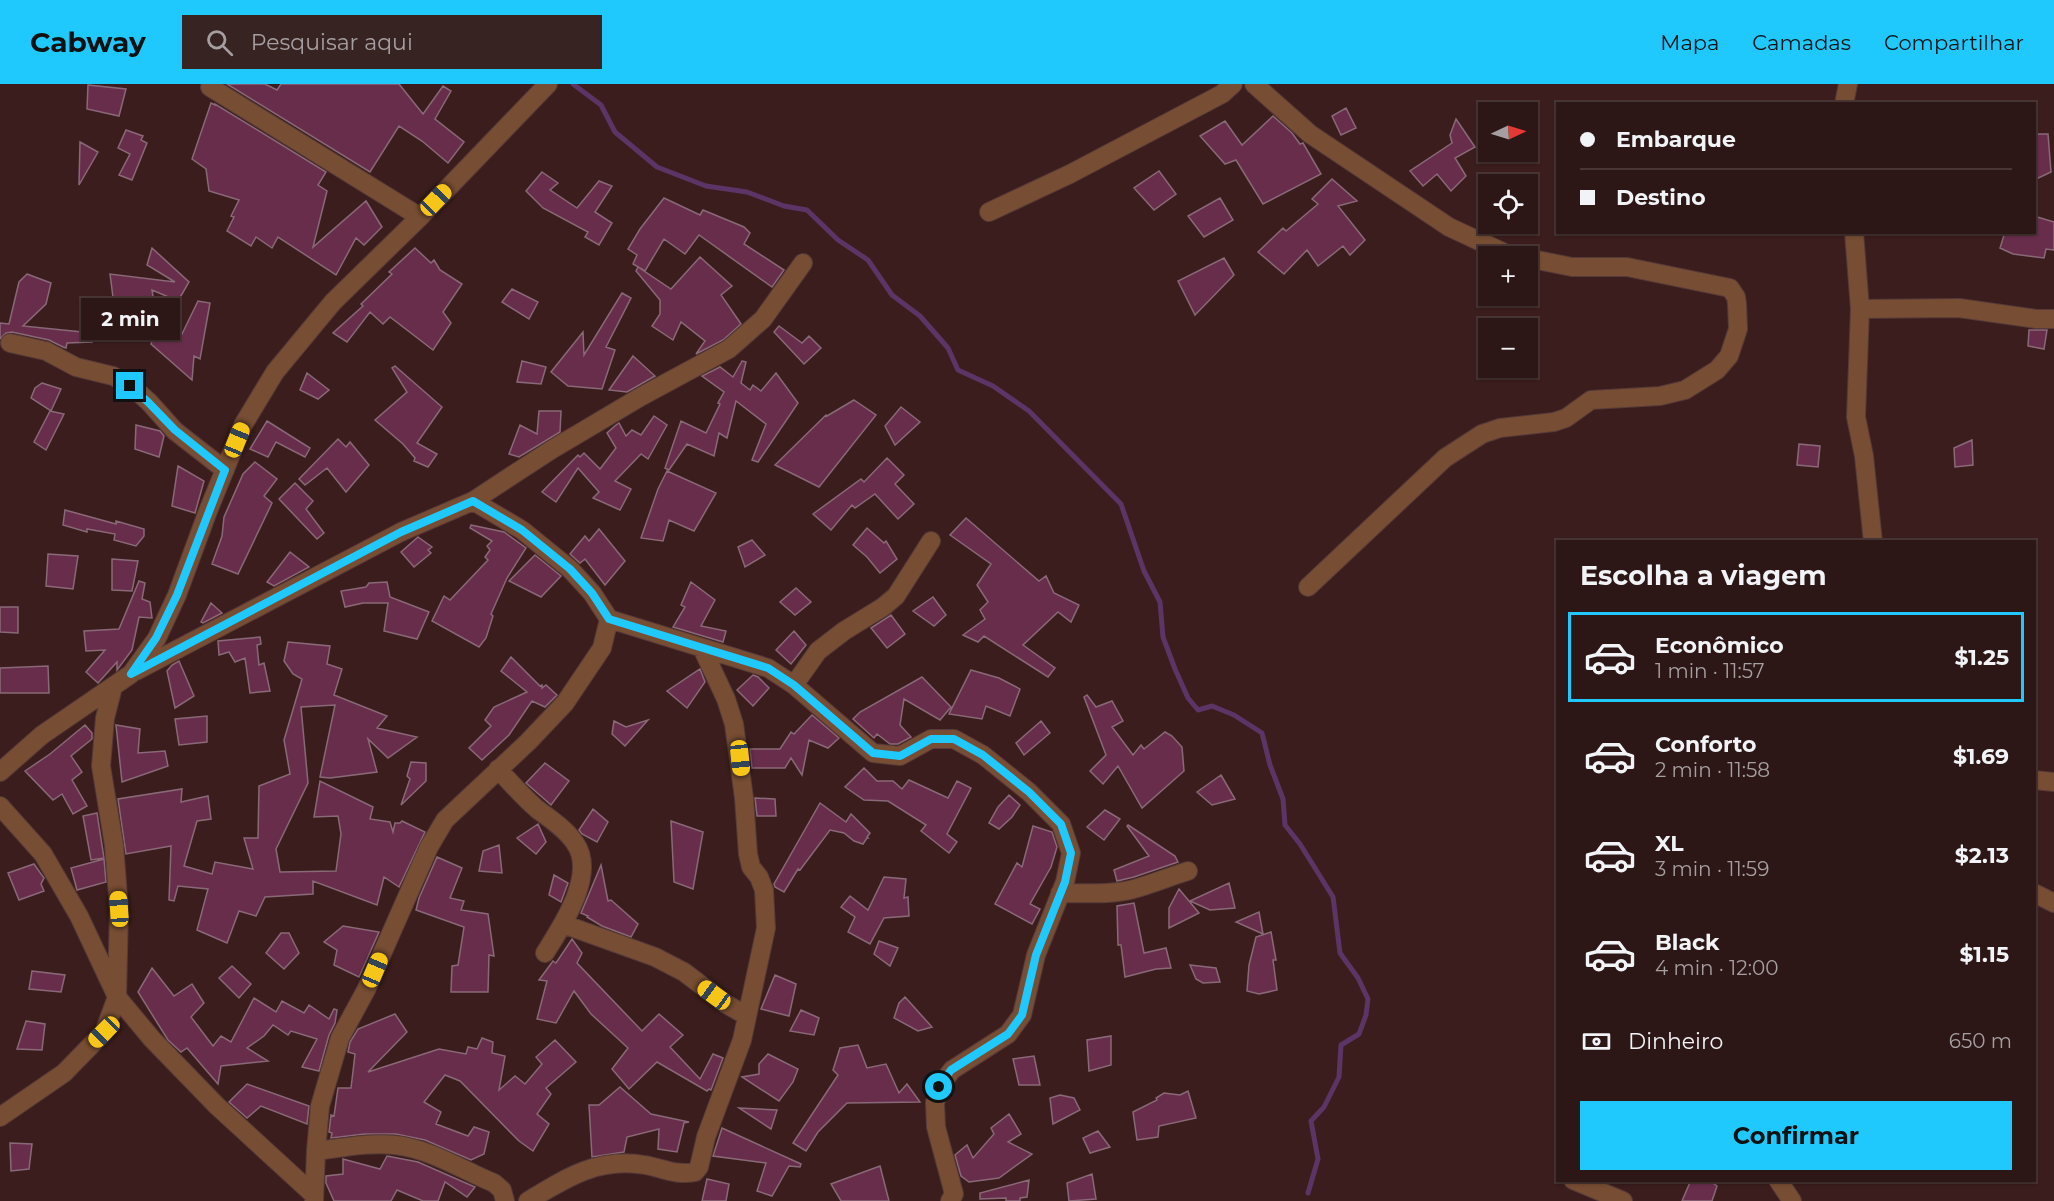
<!DOCTYPE html>
<html lang="pt">
<meta charset="utf-8">
<style>
body{margin:0;font-family:Montserrat,sans-serif;background:#382323;color:#f1f3f6;height:100vh;display:flex;flex-direction:column;font-size:22px;white-space:nowrap}
*{box-sizing:border-box;margin:0}
p{font-size:20px;color:#a69fa1}
.icon{flex:none;width:33px;height:33px;fill:none;stroke:currentColor;stroke-width:2;stroke-linecap:round;stroke-linejoin:round}
.map{position:relative;flex:1;overflow:hidden}
.drawer{position:absolute;left:1556px;top:456px;width:480px;height:642px;display:flex;flex-direction:column;background:#2c1616;border-radius:0px;box-shadow:0 2px 4px #0004,0 0 0 2px #483535}
.drawer>*{flex:none}
.top-card{position:absolute;left:1556px;top:18px;width:480px;height:132px;border-radius:0px;box-shadow:0 2px 4px #0004,0 0 0 2px #483535;display:grid;align-content:center;height:132px;padding:0 24px;background:#2c1616}
.needle{width:39px;rotate:86deg}
.buttons{position:absolute;left:1478px;top:18px;display:grid;gap:12px}
.buttons a{display:grid;place-items:center;width:60px;height:60px;border-radius:0px;background:#2c1616;box-shadow:0 2px 4px #0004,0 0 0 2px #483535;font-size:30px}
.end{position:absolute;width:27px;height:27px;margin:-14px;border:8px solid #1fc9fd;background:#111;box-shadow:0 0 0 3px #111}
.from{border-radius:50%}
.bubble{position:absolute;height:42px;border-radius:0px;background:#2c1616;box-shadow:0 2px 4px #0004,0 0 0 2px #483535;font-size:20px;font-weight:700;line-height:42px;text-align:center}
.car{position:absolute;width:18px;height:36px;margin:-18px -9px;border-radius:8px;box-shadow:0 0 4px 2px #0007;background:linear-gradient(#f5c518 24%,#345 0 40%,#f5c518 0 76%,#345 0 86%,#f5c518 0)}
.top-card b{display:flex;align-items:center;gap:21px;height:57px;font-size:22px}
.top-card b+b{border-top:2px solid #483535}
.top-card i{width:15px;height:15px;background:#f1f3f6}
ul{padding:0;list-style:none}
li{display:flex;align-items:center;gap:18px;height:90px;margin:0 12px 9px;padding:0 12px;border:3px solid transparent;border-radius:0px}
li div{flex:1}
li b{display:block;font-size:22px}
li em{font-style:normal;font-weight:700}
li.active{border-color:#1fc9fd}
li>.icon{width:54px;height:54px;stroke-width:1.5}
h2{padding:0 24px;font-size:27px;line-height:72px}
.pay{display:flex;align-items:center;gap:15px;height:66px;padding:0 24px;font-size:22px}
.pay p{margin-inline-start:auto}
.button{display:flex;gap:12px;margin-top:auto;padding:12px 24px}
.button a{flex:1;height:69px;border-radius:0px;background:#1fc9fd;color:#111;font-size:24px;font-weight:700;line-height:69px;text-align:center}
header{display:flex;align-items:center;gap:36px;box-sizing:border-box;height:84px;padding:0 30px;background:#1fc9fd;color:#111}
header strong{font-size:28px}
nav{display:flex;gap:33px;margin-inline-start:auto;font-size:21px}
.search{width:420px;height:54px;background:#382323;display:flex;align-items:center;gap:15px;box-sizing:border-box;padding:0 21px;border-radius:0px;color:#a69fa1;font-size:22px}
.map>svg:first-child{display:block}
.lines{fill:none;stroke-linecap:round;stroke-linejoin:round}
.stream{stroke:#5c3466;stroke-width:5}
.building{fill:#692d4c;stroke:#896977;stroke-width:1.5}
.minor-casing{stroke:#563939;stroke-width:20}
.minor{stroke:#774d33;stroke-width:18}
.route{stroke:#1fc9fd;stroke-width:8}
</style>
<header>
<strong>Cabway</strong>
<div class="search"><svg class="icon" aria-label="search" viewBox="0 0 24 24"><circle cx="10" cy="10" r="6"/><path d="M15 15l6 6"/></svg>Pesquisar aqui</div>
<nav><a>Mapa</a><a>Camadas</a><a>Compartilhar</a></nav>
</header>
<div class="map">
<svg width="2054" height="1117" viewBox="0 0 2054 1117">
<rect width="100%" height="100%" fill="#3b1d1d"/>
<g class="lines">
<path class="stream" d="M573 0 601 21 615 48 657 83 706 102 747 108 784 122 807 126 838 156 868 176 892 211 920 232 948 264 958 286 993 302 1029 327 1121 420 1144 487 1160 518 1163 553 1175 585 1188 614 1198 626 1212 622 1234 631 1262 649 1270 681 1283 715 1285 741 1300 760 1333 813 1340 869 1358 894 1368 915 1366 931 1359 950 1341 961 1339 993 1324 1023 1311 1037 1318 1075 1308 1109"/>
</g>
<path class="building" d="M227 0H265L277 6 281 0H399L423 30 443 2 451 7 435 35 464 58 448 79 422 57 399 42 370 88Z
M88 1 126 5 119 32 87 25Z
M211 19 215 21V20L326 88 318 101 327 107 313 163 366 117 382 143 364 161 356 154 336 191 278 153 272 164 256 153 251 162 227 147 234 133 231 132 239 116 209 107 206 85 192 75Z
M1346 24 1356 44 1341 51 1332 32Z
M1273 32 1292 49 1300 60 1303 59 1321 90 1263 120 1236 76 1225 80 1200 52 1225 37 1242 61Z
M1456 35 1475 63 1455 74 1466 92 1451 107 1437 90 1423 102 1410 87 1452 59 1450 51Z
M126 46 143 52 141 56 147 59 132 96 119 91 130 70 118 64Z
M2034 50H2048L2051 88 2034 96Z
M80 58 98 68 79 101Z
M1159 87 1176 110 1154 126 1134 104Z
M542 88 558 99 550 106 577 124 599 97 612 102 595 128 612 139 599 161 585 153 588 148 543 124 526 107Z
M1332 95 1357 117 1338 122 1365 156 1350 171 1343 162 1318 182 1307 166 1284 190 1258 168 1283 144 1286 147 1318 120 1312 115Z
M664 114 700 131 703 126 744 143 750 149 744 160 784 186 772 203 699 151 685 170 664 155 645 187 633 180 637 171 628 165 640 145Z
M1220 114 1233 136 1204 153 1188 132Z
M2034 132 2054 138V166L2046 165 2044 174 2013 170 2000 164 2005 148H2034Z
M152 164 189 198 178 217 152 206 157 238 181 252 198 217 210 219 200 275 194 272 192 296 151 260 154 252 126 234 132 224 143 230V217L113 213 110 190 175 198 147 181Z
M415 164 431 179 434 176 440 186 462 200 443 228 451 239 433 266 390 233 383 240 370 228 347 258 333 249 363 222 361 220 392 190 389 188Z
M700 173 732 202 721 211 741 240 723 256 696 270 705 257 681 238 673 256 652 242 660 230V216L636 187 638 183 671 205Z
M1224 174 1234 191 1195 231 1178 197Z
M27 190 51 199 46 220 23 242 92 249V258L67 259 66 264 63 263 49 256 12 248 6 249 0 255V239L9 240 19 198Z
M512 205 538 218 529 235 502 218Z
M622 209 631 214 606 263 615 266 602 305 568 302 551 288 583 248 584 271Z
M779 242 802 259 809 252 821 264 804 280 774 248Z
M2029 246H2047L2044 265 2028 262Z
M633 272 655 292 627 308 609 306Z
M522 277 546 283 541 300 517 298Z
M742 277 746 278 741 299 750 306 753 301 761 307 776 289 798 319 758 378 752 376 766 340 736 317 727 354 719 349 714 372 687 360 669 386 665 384 681 337 706 349 720 320 718 319 724 308 702 292 720 283 733 293Z
M395 282 442 323 417 359 437 370 428 383 414 377 415 374 403 360 375 336 407 308 392 284Z
M307 289 329 306 318 315 300 306Z
M42 299 61 305 51 327 31 314 35 304Z
M854 316 876 331 819 403 775 381 826 331 827 332Z
M901 323 920 338 895 361 885 342Z
M50 327 64 330 46 366 34 358Z
M539 327H561L560 348 519 373 509 370 520 341 537 350Z
M654 332 667 341 648 375 641 370 615 397 631 405 620 426 593 414 599 408 578 384 556 418 542 408 578 371 580 373 584 369 600 385 616 364 607 349 616 341 619 339 626 352 632 346 641 351Z
M267 337 310 364 305 373 276 358 268 373 250 365Z
M136 341 160 347 164 352 159 373 135 365Z
M338 355 346 363 350 358 369 381 346 408 327 384 305 401 299 395Z
M1972 356 1973 381 1955 383 1954 364Z
M1799 360 1820 362 1818 383 1797 381Z
M887 374 904 391 895 400 914 420 898 435 875 410 855 424 852 421 831 446 813 430 861 395 864 398Z
M255 378 277 395 264 412 272 419 238 490 212 480 222 452 224 433 243 390Z
M178 382 204 397 195 429 172 422Z
M667 387 716 409 694 447 669 436 663 457 641 454 658 405Z
M295 399 313 417 306 425 324 449 317 455 279 415Z
M65 426 116 440V437L144 445V452L136 462 114 456 115 450 87 445V448L63 441Z
M966 434 1039 497 1046 492 1054 509 1079 521 1071 538 1058 528 1023 561 1055 584 1048 593 984 552 978 558 963 551 985 535 980 526 988 518 977 501 991 480 950 451Z
M471 441 504 448 526 464 507 494 491 530 493 532 486 554 479 563 432 537 444 512 450 516 488 476 485 473 490 466 487 462 492 457 470 444Z
M867 444 884 459 886 457 897 475 880 489 867 473 853 461Z
M599 445 625 477 605 501 585 475 580 479 570 470 585 452 589 457Z
M418 453 432 463 428 466 431 469 414 483 401 468Z
M752 456 765 471 745 483 738 463Z
M290 468 309 483 274 502 267 498Z
M48 470 78 472 73 505 46 502Z
M535 471 561 492 541 513 509 497Z
M112 475 138 477 132 507 112 506Z
M139 497 145 499 142 515 150 518 152 534 139 533 132 566 117 586V578L98 599 86 588 105 566 86 567 84 547 119 545Z
M387 498 390 513 429 528 417 555 384 547 388 519H363L345 523 341 507 366 503 369 499Z
M691 498 715 516 701 542 726 547 723 558 673 543 685 523 681 521Z
M796 504 811 518 795 531 780 518Z
M933 513 946 531 934 542 913 527Z
M211 519 222 529 203 539 201 538Z
M0 523H18V549L0 548Z
M891 531 905 550 887 564 871 544Z
M794 547 806 561 791 580 776 566Z
M260 553 261 560 257 561 259 581 264 579 270 607 250 609 245 574 235 578 229 568 219 571 218 557Z
M288 558 330 562 327 580 342 585 334 611 387 632 377 644 417 653 388 674 368 655 377 688 330 694 320 693 335 621 301 623 308 699 276 765 280 788 336 787 341 750 338 732 314 733 320 697 373 723 370 735 390 738 393 748 395 739H400L402 737 425 748 399 803 384 793 377 821 313 797V810L265 813 256 832 239 827 227 859 197 846 208 805 178 802 174 817 169 816 171 762 126 770 118 715 182 705 181 718 208 712 211 735 197 737 184 782 212 790 215 778 253 785 244 754H258L259 702 290 690 284 656 302 595 293 590 284 577Z
M511 573 540 602 542 601V604L546 601 557 611 545 623 532 617 509 651 482 676 469 664 491 642 485 636 494 623 527 608 501 587Z
M179 577 194 612 175 624 167 587 172 581Z
M48 582 49 609H0V584Z
M700 585 705 598 687 624 667 607Z
M971 586 999 594 1020 605 1010 632 986 622 982 635 949 630Z
M753 591 758 593 769 604 753 622 737 606Z
M922 593 951 623 940 636 904 615 900 641 911 653 898 660H890L877 650 874 654 853 635 860 628Z
M1087 611 1096 623 1112 617 1123 637 1112 643 1133 671 1141 661 1144 665 1165 648 1172 652 1182 663 1184 687 1142 724 1118 682 1103 700 1090 687 1106 671 1084 613Z
M812 631 839 654 828 664 809 656 802 691 791 674 785 684H752L750 665H780L791 648 794 650Z
M207 632V658L179 661 175 635Z
M648 636 625 662 612 650 614 637 626 643Z
M1041 637 1050 649 1024 671 1016 659Z
M85 641 92 649V655L71 672 82 688 72 696 87 722 73 730 62 710 53 716 25 687 50 670Z
M116 641 140 645 138 669 165 667 168 682 122 698Z
M411 678 426 679V697L401 721 410 695 407 692Z
M545 679 569 697 551 721 526 699Z
M864 684 877 697H893L902 705 909 696 948 714 957 697 971 704 947 750 957 758 949 769 921 747 926 741 888 717 864 716 845 703Z
M1221 691 1235 715 1212 721 1197 708Z
M1009 711 1020 721 1012 733 999 745 989 739 998 723Z
M755 714 775 715 776 732H757Z
M820 719 846 738 851 730 870 749 867 753 868 754H867L863 760 854 757 844 749 830 746 800 786 798 785 784 808 775 803 774 800Z
M593 725 608 738 597 758 582 750 579 746Z
M1105 726 1120 735 1104 756 1087 743Z
M97 729 104 774 91 776 83 732Z
M671 737 703 748 693 805 674 798Z
M538 740 546 758 536 770 517 754Z
M1128 741 1175 772 1178 778 1134 793 1117 797 1114 786 1149 772 1127 742Z
M1033 742 1052 748 1057 763 1051 783 1030 820 1040 825 1032 840 995 820 1017 779 1022 783Z
M499 761 502 789 479 787 483 767Z
M437 773 462 784 450 814 464 817 461 826 488 830 494 872 489 871 488 908H451L452 882 458 881 464 843 416 826 419 814Z
M104 775 106 798 77 806 71 784Z
M34 780 44 794 41 800 44 807 19 816 8 789Z
M601 781 608 817 611 816 638 840 631 853 602 842 587 833 588 832 581 829Z
M554 791 568 799 561 818 549 811Z
M884 793 906 795 904 814 908 813 909 832 884 834 870 860 848 848 855 833 841 823 850 812 868 826Z
M1229 799 1235 824 1210 826 1190 817Z
M1179 805 1199 829 1169 844V824Z
M1134 819 1144 869 1166 864 1171 884 1156 885 1125 893 1121 861H1118L1117 822Z
M1259 828 1263 850 1236 838Z
M343 842 379 848 359 893 334 881 337 866 324 858Z
M1271 848 1276 876H1273L1277 906 1259 910 1247 907 1249 881 1256 853Z
M281 849H289L299 869 284 885 266 869Z
M572 855 582 869 577 879 642 947 659 930 683 951 670 963 700 995 713 970 723 974 711 1006 709 1005 707 1007 657 978 629 1005 612 985 628 964 591 930 574 907 556 939 537 935 547 897 539 896 553 877 556 879Z
M879 857 898 864 890 882 874 870Z
M1190 881 1216 884 1220 898 1203 899 1196 895Z
M232 882 251 900 239 914 219 894Z
M152 884 174 912 192 900 204 919 191 933 213 962 221 952 231 958 254 914 276 928 282 917 304 929 309 921 329 935 334 925 337 926 335 939 329 951 319 987 302 983 317 955 291 947 288 951 273 941 264 952 247 964 268 977 221 982 218 1000 187 964 181 968 168 956 138 908Z
M32 887 65 891 61 908 29 905Z
M775 891 796 900 789 932 761 925Z
M905 913 932 943 918 947 894 934 899 919Z
M801 926 819 934 814 951 790 947Z
M395 930 407 948 368 988 439 965 466 970 468 963 477 965 482 954 493 958 492 969 505 972 499 1006 515 992 525 1000 542 980 536 973 555 956 576 978 546 1004 551 1010 537 1030 549 1040 533 1067 519 1057 460 997 445 991 424 1018 441 1028 436 1040 468 1052 474 1043 489 1048 484 1070 471 1076 425 1056 396 1050H365L331 1054 332 1049 329 1048 331 1031 334 1032 338 1004H351L355 970 348 968 350 958 358 945Z
M26 937 45 940 42 966 17 965Z
M1111 952V981L1089 987 1087 956Z
M858 961 867 984 886 980 899 1009 907 1000 920 1018 847 1019 818 1048 806 1067 793 1059 838 991 833 986 840 964Z
M768 970 798 985 793 998 779 1017 742 993 759 990V980Z
M1034 972 1040 1001H1019L1013 975Z
M247 1000 309 1022 307 1040 261 1022 247 1034 229 1018Z
M620 1003 651 1030 689 1038 684 1039 677 1068 658 1065 659 1045 627 1053 624 1068 592 1073 589 1021H599Z
M1188 1007 1196 1034 1159 1042 1158 1053 1137 1056 1133 1028 1157 1016 1156 1014 1164 1009 1180 1011Z
M1060 1011 1074 1014 1080 1026 1053 1040 1050 1014Z
M739 1024 777 1026 771 1045Z
M1009 1030 1021 1050 1008 1058 1032 1070 999 1094 969 1098 961 1092 955 1071 967 1061 973 1074 994 1050 991 1044Z
M722 1044 801 1080 800 1083 789 1082 772 1112 757 1107 766 1079 713 1072Z
M1098 1047 1110 1063 1090 1069 1083 1054Z
M10 1059 32 1060 29 1085 11 1087Z
M387 1072 418 1078 475 1103 467 1113 445 1098 438 1117H423L397 1106 391 1117H334L326 1099V1092L343 1090V1075L380 1085Z
M880 1082 889 1117H841L831 1100Z
M1092 1090 1096 1115 1069 1117 1067 1099Z
M707 1095 729 1100 726 1117H702Z
M1029 1096 1027 1113 1020 1114V1117H1006V1114L980 1115V1109Z
M1691 1096H1708L1717 1102 1712 1117H1682Z"/>
<g class="lines">
<defs>
<path id="minor" d="M1254 0 1310 50 1449 143 1507 170 1519 172
M210 3 420 133
M1844 20 1848 0
M989 128 1070 90 1222 10 1233 0
M1854 148 1860 225 1856 333 1864 372 1873 458
M1860 225 1959 224 2036 235H2054
M10 259 46 267 76 283 113 292 130 301 149 318 175 347 225 386
M473 417 522 446 570 485 592 509 609 535 768 584 794 601 873 669 900 672 931 655H954L983 671 1029 708 1061 740 1071 769 1065 798 1036 871 1022 931 1008 950 952 986 939 1003 935 1019 936 1043 954 1110 950 1117
M1308 503 1445 374 1482 350 1500 344 1554 338 1566 334 1591 316 1660 312 1685 306 1717 286 1729 272 1738 245 1737 220 1736 213 1730 204 1627 183H1572L1527 174
M136 587 401 448 473 417 551 366 642 312 729 265 763 235 803 179
M794 601 818 567 844 547 883 523 896 512 931 457
M498 685C511 699 523 713 537 725 550 735 566 745 575 759 597 790 562 842 545 869
M0 688 42 651 131 590 157 554 177 511 208 427 243 341 275 288 333 218 420 133 548 0
M2034 696 2054 698
M0 722 43 770 79 832 117 913 152 955 217 1022 314 1111
M1060 809C1083 809 1108 811 1130 806 1150 801 1168 793 1188 787
M2034 809 2054 819
M563 840 655 873 684 888 726 920 747 932
M0 1033 64 989 104 948 117 913 119 825 114 761 101 682 105 634 113 603
M316 1067C341 1064 369 1058 395 1061 431 1065 462 1086 494 1099L502 1106 505 1117
M1573 1096 1623 1117
M1778 1096 1792 1117
M314 1117 316 1067 320 1022 340 954 366 906 429 763 445 736 528 658 565 619 602 564 609 535
M528 1117C566 1094 598 1073 645 1081 662 1084 677 1092 695 1088L699 1083 706 1053 742 956 766 844 764 806 759 793 751 783 748 770 744 714 734 640 726 615 703 566"/>
</defs>
<use href="#minor" class="minor-casing"/>
<use href="#minor" class="minor"/>
</g>
<g class="lines">
<path class="route" d="M130 302 148 318 175 346 225 386 177 511 156 554 131 590 401 448 473 417 522 446 570 485 592 509 609 535 768 584 794 601 873 669 900 672 931 655H954L983 671 1029 708 1061 740 1071 769 1065 798 1036 871 1022 931 1008 950 951 986 939 1003"/>
</g>
</svg>
<div class="buttons">
<a><svg class="needle" viewBox="-14 -14 28 28"><path d="M0-13l5 13h-10z" fill="#e53935"/><path d="M0 13l5-13h-10z" fill="#a69fa1"/></svg></a>
<a><svg class="icon" aria-label="locate" viewBox="0 0 24 24"><circle cx="12" cy="12" r="6"/><path d="M12 2v4M12 18v4M2 12h4M18 12h4"/></svg></a>
<a>+</a>
<a>−</a>
</div>
<i class="end from" style="left:939px;top:1003px"></i>
<i class="end" style="left:130px;top:302px"></i>
<div class="bubble" style="left:81px;top:214px;width:99px">2 min</div>
<i class="car" style="left:436px;top:116px;rotate:44deg"></i>
<i class="car" style="left:237px;top:356px;rotate:22deg"></i>
<i class="car" style="left:740px;top:674px;rotate:174deg"></i>
<i class="car" style="left:119px;top:825px;rotate:356deg"></i>
<i class="car" style="left:375px;top:886px;rotate:23deg"></i>
<i class="car" style="left:714px;top:911px;rotate:306deg"></i>
<i class="car" style="left:104px;top:948px;rotate:225deg"></i>
<div class="top-card">
<b><i class="from"></i>Embarque</b>
<b><i></i>Destino</b>
</div>
<section class="drawer">
<h2>Escolha a viagem</h2>
<ul>
<li class="active"><svg class="icon" aria-label="car" viewBox="0 0 24 24"><path d="M5 17H2v-5l4-1 3-4h7l3 4 3 1v5h-3M9 17h6M6 11h13"/><circle cx="7" cy="17" r="2"/><circle cx="17" cy="17" r="2"/></svg><div><b>Econômico</b><p>1 min · 11:57</p></div><em>$1.25</em></li>
<li><svg class="icon" aria-label="car" viewBox="0 0 24 24"><path d="M5 17H2v-5l4-1 3-4h7l3 4 3 1v5h-3M9 17h6M6 11h13"/><circle cx="7" cy="17" r="2"/><circle cx="17" cy="17" r="2"/></svg><div><b>Conforto</b><p>2 min · 11:58</p></div><em>$1.69</em></li>
<li><svg class="icon" aria-label="car" viewBox="0 0 24 24"><path d="M5 17H2v-5l4-1 3-4h7l3 4 3 1v5h-3M9 17h6M6 11h13"/><circle cx="7" cy="17" r="2"/><circle cx="17" cy="17" r="2"/></svg><div><b>XL</b><p>3 min · 11:59</p></div><em>$2.13</em></li>
<li><svg class="icon" aria-label="car" viewBox="0 0 24 24"><path d="M5 17H2v-5l4-1 3-4h7l3 4 3 1v5h-3M9 17h6M6 11h13"/><circle cx="7" cy="17" r="2"/><circle cx="17" cy="17" r="2"/></svg><div><b>Black</b><p>4 min · 12:00</p></div><em>$1.15</em></li>
</ul>
<div class="pay"><svg class="icon" aria-label="cash" viewBox="0 0 24 24"><path d="M3 7h18v10H3z"/><circle cx="12" cy="12" r="2"/></svg>Dinheiro<p>650 m</p></div>
<div class="button"><a>Confirmar</a></div>
</section>
</div>
